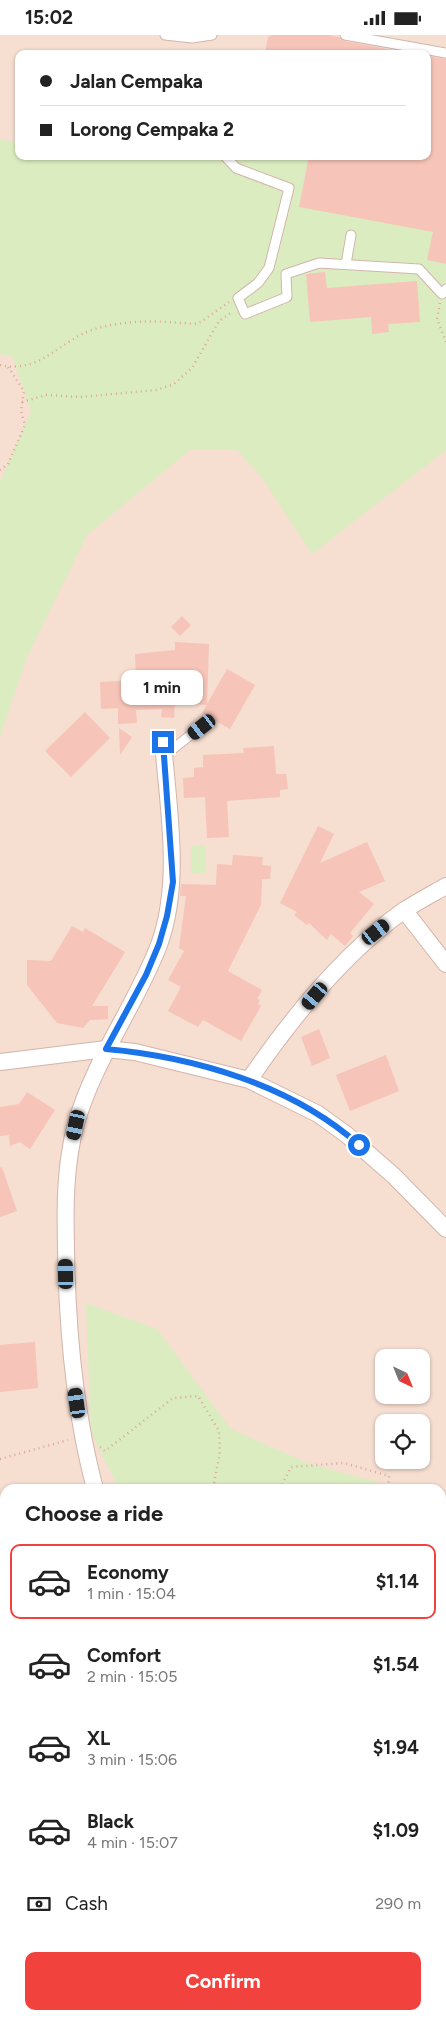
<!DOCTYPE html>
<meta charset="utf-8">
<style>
body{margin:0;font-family:Figtree,sans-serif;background:#f2f2f2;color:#222;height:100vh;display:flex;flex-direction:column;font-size:19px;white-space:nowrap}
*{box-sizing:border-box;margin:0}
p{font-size:16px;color:#767676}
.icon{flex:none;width:28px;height:28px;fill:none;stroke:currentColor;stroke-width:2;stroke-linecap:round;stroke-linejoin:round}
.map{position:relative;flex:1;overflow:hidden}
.panel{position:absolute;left:0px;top:1449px;width:446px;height:536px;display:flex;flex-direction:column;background:#fff;border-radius:15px 15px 0 0;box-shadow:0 1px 4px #0004}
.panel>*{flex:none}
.top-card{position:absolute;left:15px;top:15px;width:416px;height:110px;border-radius:10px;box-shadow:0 1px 4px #0004;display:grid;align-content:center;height:110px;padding:0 25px;background:#fff}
.needle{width:32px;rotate:137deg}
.tools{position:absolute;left:375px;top:1314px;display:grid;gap:10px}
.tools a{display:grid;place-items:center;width:55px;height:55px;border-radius:10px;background:#fff;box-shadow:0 1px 4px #0004;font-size:25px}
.end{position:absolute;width:22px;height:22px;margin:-11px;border:6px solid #1a73e8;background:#fff;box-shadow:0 0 0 2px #fff}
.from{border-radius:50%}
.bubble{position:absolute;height:35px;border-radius:10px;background:#fff;box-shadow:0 1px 4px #0004;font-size:16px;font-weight:700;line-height:35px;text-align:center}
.car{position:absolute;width:15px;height:30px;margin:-15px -8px;border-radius:6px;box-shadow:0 0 4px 1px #0007;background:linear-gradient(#222 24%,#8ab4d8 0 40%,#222 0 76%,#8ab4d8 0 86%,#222 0)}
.top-card b{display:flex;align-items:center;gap:18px;height:48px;font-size:19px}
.top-card b+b{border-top:1px solid #e0e0e0}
.top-card i{width:12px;height:12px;background:#222}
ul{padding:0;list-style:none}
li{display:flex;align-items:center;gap:15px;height:75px;margin:0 10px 8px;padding:0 15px;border:2px solid transparent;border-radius:10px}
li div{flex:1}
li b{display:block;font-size:19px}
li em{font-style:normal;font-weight:700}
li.selected{border-color:#f2423e}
li>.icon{width:45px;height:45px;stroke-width:1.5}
h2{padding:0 25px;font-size:22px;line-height:60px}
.pay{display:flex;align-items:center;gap:12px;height:55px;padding:0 25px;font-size:19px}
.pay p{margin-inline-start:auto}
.button{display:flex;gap:10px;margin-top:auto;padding:10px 25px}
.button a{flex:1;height:58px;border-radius:10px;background:#f2423e;color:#fff;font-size:20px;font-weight:700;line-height:58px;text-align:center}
.status{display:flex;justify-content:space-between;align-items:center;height:35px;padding:0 25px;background:#fff;direction:ltr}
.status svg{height:14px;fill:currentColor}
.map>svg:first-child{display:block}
.residential{fill:#f6ded1;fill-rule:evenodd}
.green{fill:#dbedc0}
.building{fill:#f6c4b8}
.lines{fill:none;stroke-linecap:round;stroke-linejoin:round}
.lane-casing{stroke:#d2b5ab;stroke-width:11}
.street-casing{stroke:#d2b5ab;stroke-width:18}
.path{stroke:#dba79b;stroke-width:2.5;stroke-dasharray:1 4;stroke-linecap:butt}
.lane{stroke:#fff;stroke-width:9}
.street{stroke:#fff;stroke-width:16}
.route{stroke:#1a73e8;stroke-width:6}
</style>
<div class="status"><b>15:02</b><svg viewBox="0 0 49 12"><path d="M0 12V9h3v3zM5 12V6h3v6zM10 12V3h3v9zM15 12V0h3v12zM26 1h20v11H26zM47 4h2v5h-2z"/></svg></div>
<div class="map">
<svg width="446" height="1984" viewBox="0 0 446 1984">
<rect width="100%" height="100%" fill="#feeee3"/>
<path class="residential" d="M0 0H446V1984H0ZM19 19H428V121H19ZM384 1322H421V1360H384ZM384 1388H421V1425H384ZM5 1454H441V1980H5Z"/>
<path class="green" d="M0 104 19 108V121L179 125 294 121 446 149V415L312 519 262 443 236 414 190 415 87 500 27 622 0 702V447L31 376 12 321 0 319Z
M205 810V838H191V811Z
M86 1268 157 1294 231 1394 307 1428 402 1454H119L91 1397Z
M441 1463 446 1464V1676L441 1674Z
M0 1660 5 1666V1980H223L225 1984H0Z"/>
<path class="building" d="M272 0H329L339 2 344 6 398 16V19H265L268 2Z
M428 21 446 24V229L427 225 433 197 299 172 309 121H428Z
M325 237 327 253 417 246 420 287 388 289 389 297 372 299 371 282 310 287 306 239Z
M182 581 191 590 180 601 171 592Z
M175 607 209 609 207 669 227 634 255 650 230 694 202 678 207 670 175 668 174 683 161 682 162 674 136 675 137 688 118 689V673L101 674 100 647 136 645 135 619 175 615Z
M85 677 110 703 71 742 45 716Z
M119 693 132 702 120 720Z
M274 711 276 739H286L288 754 280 755V762L227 766 229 802 207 803 205 762 184 763 183 743 194 742V733L203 732V720L244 718 243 713Z
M318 791 334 799 320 828 367 807 385 846 359 857 374 869 350 898 353 901 345 911 331 899 327 905 309 888 307 890 294 880 297 877 280 868Z
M233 820 263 822 262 830 271 831 270 844H262L261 870 228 936 262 955 257 964 260 965 258 969 261 971 241 1006 203 985 198 992 168 976 181 952 168 945 184 916 179 913 186 861H180L181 849 216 850 217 829 232 830Z
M72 891 83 897 85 893 125 917 92 971H108V984L90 985 83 993 57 988 27 950V925L51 926Z
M319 994 330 1023 312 1031 301 1002Z
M386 1020 399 1056 350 1076 336 1040Z
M27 1057 55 1075 30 1114 20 1107 10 1111 9 1100 0 1101V1072L19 1069Z
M2 1132 17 1176 0 1182V1133Z
M35 1307 38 1353 0 1357V1310Z"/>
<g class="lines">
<defs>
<path id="lane" d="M165 0 192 3 212 0
M345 0 446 18
M225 121 236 133 289 153 269 233 258 248 238 263 245 279 287 262 286 239 319 228 419 234 442 259 446 254
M346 229 351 200
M164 721 202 691"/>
<path id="street" d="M404 875 446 929
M0 1027 106 1014 135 1017 249 1045 318 1079 347 1100 394 1141 446 1194
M249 1045C290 985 343 919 403 876 417 867 432 859 446 851
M95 1454C74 1375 67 1294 66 1212 65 1171 65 1129 76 1089 94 1025 135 972 159 910 182 847 168 773 163 707
M441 1918 446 1923"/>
</defs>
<use href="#lane" class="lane-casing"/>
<use href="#street" class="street-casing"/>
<path class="path" d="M440 268 437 284 446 307
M0 330C42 339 59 305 95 294 128 284 160 286 194 289L201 287 229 267
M22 367 46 360 80 362 157 355 174 349 192 333 219 286 232 277
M0 435 8 429 25 390 21 376 24 356 8 332
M100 1412 105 1416 173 1363 198 1361 219 1396 220 1417 213 1454
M0 1424 68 1405
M280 1454 291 1432 344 1428 389 1441 388 1454
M441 1526H446
M0 1686 5 1691
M194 1980 195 1984"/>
<use href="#lane" class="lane"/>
<use href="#street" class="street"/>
</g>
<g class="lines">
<path class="route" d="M163 707 173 847 167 881 159 909 146 940 106 1014C194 1022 292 1050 359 1110"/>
</g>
</svg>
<div class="tools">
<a><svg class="needle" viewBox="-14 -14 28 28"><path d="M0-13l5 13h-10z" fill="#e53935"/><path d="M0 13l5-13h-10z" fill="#767676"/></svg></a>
<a><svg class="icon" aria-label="locate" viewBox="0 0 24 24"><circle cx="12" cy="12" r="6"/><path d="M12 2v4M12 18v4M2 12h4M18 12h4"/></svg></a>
</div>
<i class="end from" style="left:359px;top:1110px"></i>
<i class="end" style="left:163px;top:707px"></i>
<div class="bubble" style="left:121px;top:635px;width:82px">1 min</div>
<i class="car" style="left:202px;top:692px;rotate:232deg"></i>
<i class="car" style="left:376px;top:897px;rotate:52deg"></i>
<i class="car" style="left:315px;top:961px;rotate:220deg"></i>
<i class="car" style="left:76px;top:1090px;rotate:192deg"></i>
<i class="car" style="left:66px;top:1239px;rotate:359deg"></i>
<i class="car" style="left:77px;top:1368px;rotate:352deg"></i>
<div class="top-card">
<b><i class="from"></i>Jalan Cempaka</b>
<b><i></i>Lorong Cempaka 2</b>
</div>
<section class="panel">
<h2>Choose a ride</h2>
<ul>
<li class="selected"><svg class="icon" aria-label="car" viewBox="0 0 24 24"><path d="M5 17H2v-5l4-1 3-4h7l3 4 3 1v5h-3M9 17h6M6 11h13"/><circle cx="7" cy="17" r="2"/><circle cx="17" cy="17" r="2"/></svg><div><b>Economy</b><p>1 min · 15:04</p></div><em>$1.14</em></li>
<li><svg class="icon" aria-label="car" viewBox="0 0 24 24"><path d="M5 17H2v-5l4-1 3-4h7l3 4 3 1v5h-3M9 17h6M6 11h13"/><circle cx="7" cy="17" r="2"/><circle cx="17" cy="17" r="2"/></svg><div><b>Comfort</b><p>2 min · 15:05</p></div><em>$1.54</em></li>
<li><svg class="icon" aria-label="car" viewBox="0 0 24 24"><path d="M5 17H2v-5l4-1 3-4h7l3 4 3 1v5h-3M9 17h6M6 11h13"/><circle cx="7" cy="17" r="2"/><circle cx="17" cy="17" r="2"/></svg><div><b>XL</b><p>3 min · 15:06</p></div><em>$1.94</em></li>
<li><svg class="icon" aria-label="car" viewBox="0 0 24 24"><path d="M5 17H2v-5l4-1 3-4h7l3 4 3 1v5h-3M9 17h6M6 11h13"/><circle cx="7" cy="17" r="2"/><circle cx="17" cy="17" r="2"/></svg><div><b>Black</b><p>4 min · 15:07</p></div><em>$1.09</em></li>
</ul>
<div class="pay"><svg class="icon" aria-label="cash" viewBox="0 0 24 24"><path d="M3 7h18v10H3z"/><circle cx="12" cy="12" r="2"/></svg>Cash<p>290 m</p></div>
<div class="button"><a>Confirm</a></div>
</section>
</div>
